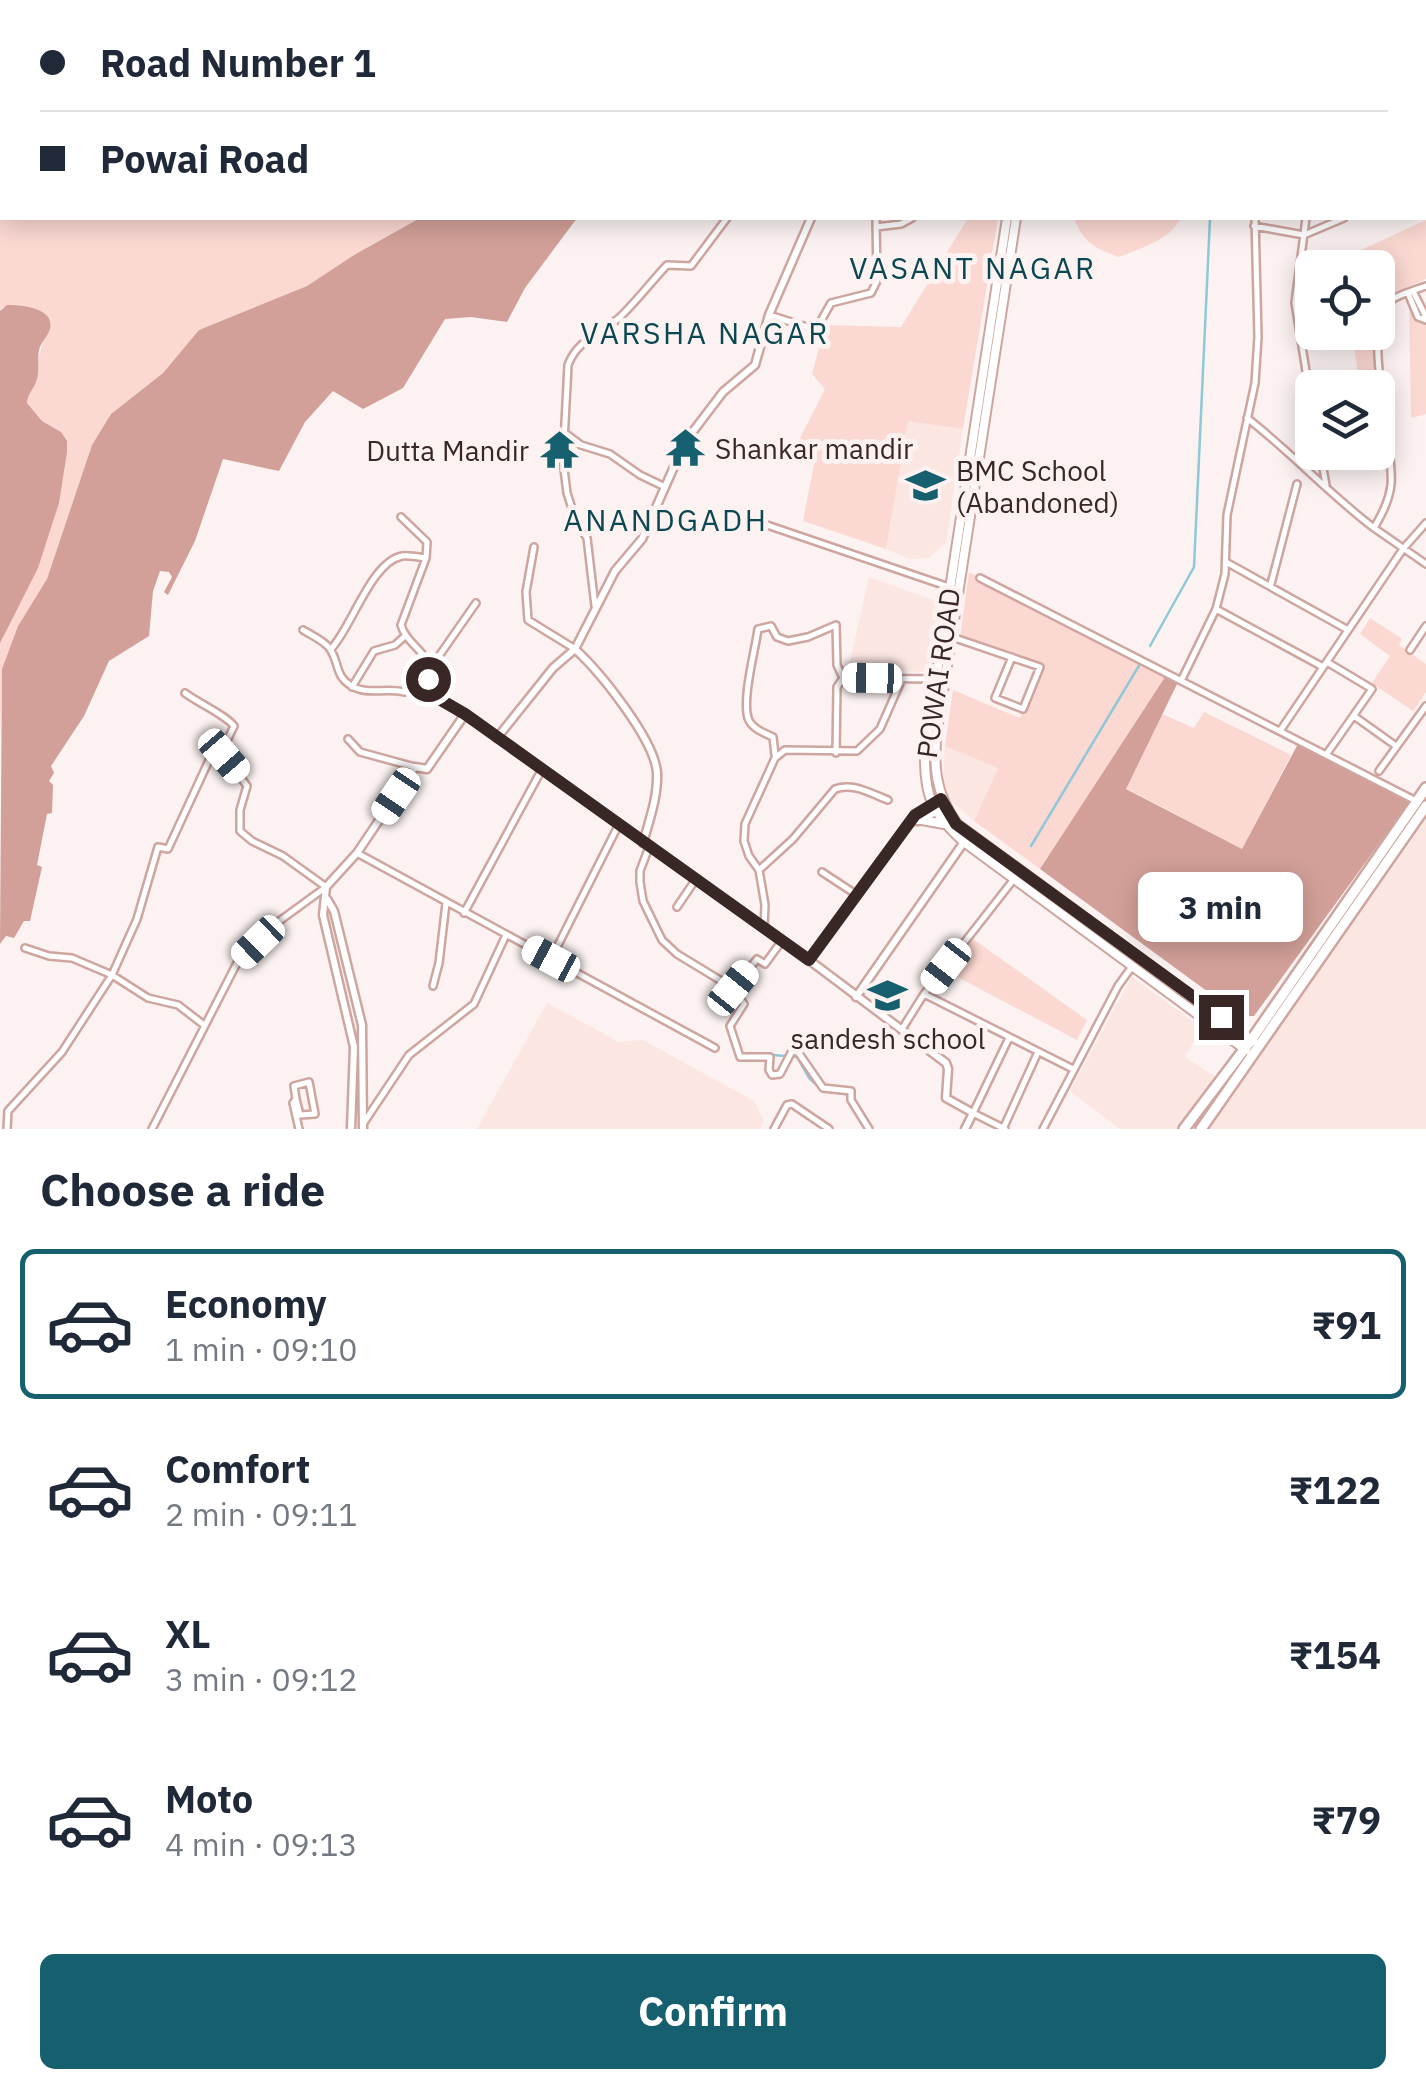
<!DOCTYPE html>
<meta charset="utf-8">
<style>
body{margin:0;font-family:"IBM Plex Sans",sans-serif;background:#f6f6f7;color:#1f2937;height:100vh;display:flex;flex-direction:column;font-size:38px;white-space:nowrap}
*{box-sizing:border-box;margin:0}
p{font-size:32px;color:#747a83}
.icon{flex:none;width:55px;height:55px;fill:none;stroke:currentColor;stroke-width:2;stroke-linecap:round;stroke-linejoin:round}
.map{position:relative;height:1129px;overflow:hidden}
.side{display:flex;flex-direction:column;background:#fff;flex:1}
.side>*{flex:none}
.guide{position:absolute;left:0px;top:0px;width:1428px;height:220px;box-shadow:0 5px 25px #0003;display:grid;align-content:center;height:220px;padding:0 40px;background:#fff}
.tools{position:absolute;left:1295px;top:250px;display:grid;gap:20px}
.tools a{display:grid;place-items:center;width:100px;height:100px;border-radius:15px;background:#fff;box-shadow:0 5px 25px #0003;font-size:50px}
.end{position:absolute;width:45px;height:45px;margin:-22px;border:12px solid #382725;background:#fff;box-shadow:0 0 0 5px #fff}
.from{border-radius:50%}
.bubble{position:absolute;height:70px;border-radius:15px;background:#fff;box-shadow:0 5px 25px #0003;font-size:32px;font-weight:700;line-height:70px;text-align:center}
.car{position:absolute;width:30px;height:60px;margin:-30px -15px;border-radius:12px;box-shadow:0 0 8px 2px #0007;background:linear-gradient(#fff 24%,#345 0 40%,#fff 0 76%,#345 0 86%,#fff 0)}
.guide b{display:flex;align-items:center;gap:35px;height:95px;font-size:38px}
.guide b+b{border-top:2px solid #e0e1e3}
.guide i{width:25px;height:25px;background:#1f2937}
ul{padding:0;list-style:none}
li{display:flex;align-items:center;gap:30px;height:150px;margin:0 20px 15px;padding:0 20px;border:5px solid transparent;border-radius:15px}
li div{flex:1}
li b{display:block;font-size:38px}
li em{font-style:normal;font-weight:700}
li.current{border-color:#155f6e}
li>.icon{width:90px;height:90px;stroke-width:1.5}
h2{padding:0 40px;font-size:45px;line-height:120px}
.primary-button{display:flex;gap:20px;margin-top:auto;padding:20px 40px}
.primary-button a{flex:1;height:115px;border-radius:15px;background:#155f6e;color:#fff;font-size:40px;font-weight:700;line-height:115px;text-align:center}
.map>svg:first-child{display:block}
.built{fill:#fbe6e2}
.green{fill:#fbd8d2}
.forest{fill:#d2a098}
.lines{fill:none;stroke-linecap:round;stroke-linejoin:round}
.stream{stroke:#8fc8d6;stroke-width:2.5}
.minor-casing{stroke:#cea59f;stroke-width:10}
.tertiary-casing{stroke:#cea59f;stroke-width:11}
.secondary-casing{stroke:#cea59f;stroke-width:12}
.primary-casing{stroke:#cea59f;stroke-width:14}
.minor{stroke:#fff;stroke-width:5}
.tertiary{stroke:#fff;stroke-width:6}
.secondary{stroke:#fff;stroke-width:8}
.primary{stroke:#fff;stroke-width:9}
.route{stroke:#382725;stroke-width:12}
.labels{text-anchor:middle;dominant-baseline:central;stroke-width:10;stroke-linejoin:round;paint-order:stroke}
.poi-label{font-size:28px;fill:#382725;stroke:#fbf2f1;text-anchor:start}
.street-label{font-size:28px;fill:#382725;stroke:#fbf2f1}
.neighbourhood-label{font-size:30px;letter-spacing:2.5px;fill:#0b4752;stroke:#fbf2f1}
</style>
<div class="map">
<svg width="1426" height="1129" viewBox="0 0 1426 1129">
<rect width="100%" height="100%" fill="#fbf2f1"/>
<path class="built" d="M0 0H452L2 2V151Z
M908 420 963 429 946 543 928 558 910 559 886 549Z
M869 577 936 601 942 610 932 672 848 670Z
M945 746 998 768 974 821 949 799 943 778Z
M1426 820V1129H1207Z
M1132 977 1202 1028 1185 1057 1216 1077 1178 1129H1120L1070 1091Z
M547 1003 619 1042 643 1040 754 1101 764 1121 760 1129H477Z"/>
<path class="green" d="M0 175 2 218H420L354 255 307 286 199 330 163 373 111 414 92 445 47 579 18 626 2 669 0 737V643L56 429 42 421 27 403 44 338 2 307 0 311Z
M968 218H998L963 429 908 421 886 549 803 521 816 454 794 450 825 389 812 374 825 325 901 327Z
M1074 218H1181C1170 240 1141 248 1119 257 1095 249 1083 242 1074 218Z
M1426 220V279L1387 296 1378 311V268L1340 267 1337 261Z
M1419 296 1426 311V414L1411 418 1409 300Z
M1352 333H1373L1376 387H1360Z
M969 572 1167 674 1040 869 974 821 998 768 945 746 953 690 1020 718 1042 671 960 638Z
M1370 618 1402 639 1399 645 1426 664V692L1413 711 1372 683 1390 656 1360 634Z
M1204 712 1291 755 1242 849 1126 788 1162 714 1194 728Z
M973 939 1087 1020 1077 1040 948 972Z"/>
<path class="forest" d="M420 218H577L525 288 507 322 471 317 445 319 403 388 363 409 333 391 305 422 279 471 223 459 195 541 168 595 164 592 172 577 169 572 160 571 153 591 149 636 109 661 84 716 51 766 54 773 49 781 53 785 52 813 47 814 37 865 42 867 30 921H24L14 938 6 936 0 944 2 669 18 626 47 579 92 445 111 414 163 373 199 330 307 286 354 255Z
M7 305C20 305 55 307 50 329 48 336 41 342 39 350 37 360 40 372 36 382 33 390 28 393 27 403L42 421 61 432 67 441V452L59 503 38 568 0 643V311Z
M1167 674 1179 680 1126 789 1242 849 1299 742 1410 801 1254 1016H1241L1040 869Z"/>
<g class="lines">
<path class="stream" d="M1150 646 1194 567 1210 218
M1031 846 1140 664
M773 1055 797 1057 809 1078 819 1087
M836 1092 846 1094 851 1099"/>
<defs>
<path id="minor" d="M898 2 899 0
M1268 2 1270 0
M1409 2V0
M1425 187 1426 186
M1306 218 1295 303 1312 408
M1254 226 1304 235 1344 218
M876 227 901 224 912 218
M1426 286C1415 290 1399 294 1390 301 1360 326 1395 446 1391 485 1389 501 1382 514 1374 528L1426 564
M1413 291 1426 317
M1408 293 1418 317 1426 320
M769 315 813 329 818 326 831 303 871 293 877 281 876 218
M1247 418C1291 452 1329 494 1374 528
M565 433 581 445 610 454 640 475 663 486
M1320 452 1326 485
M401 517 427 542 426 558 401 625C406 643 425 650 430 668L427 674 434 696 465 714
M767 525 949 587
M534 547 526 592 528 620 575 649
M1226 562 1348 630
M980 578 1418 802
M1271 584 1297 484
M595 606 587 538 576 521 567 493 563 461 568 365C577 340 600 334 619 318 636 302 651 282 667 265L691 266 727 218
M1216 609 1323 667
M303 630C311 635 325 641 330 649 340 663 334 679 356 688 369 694 387 688 404 692L429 679
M952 637 1040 667 1023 709 995 698 1012 657
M331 649C352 627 371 562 402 556 409 555 419 557 426 558
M1410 650 1426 626
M432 666 476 603
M1181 681 1216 609 1225 574 1227 515 1255 383 1258 337 1255 218
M352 687 374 651 395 645 405 636
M1354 716 1396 746
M1280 731 1403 549 1426 523
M348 739 360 752 415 767
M836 753 837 687 843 678 936 679
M775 755 773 737C764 733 751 728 748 718 742 698 755 651 758 629L771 626 777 637 788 641 808 637 836 625 837 665 843 678
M1326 755 1372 689 1327 662
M1379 771 1426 706
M649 847 640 871V882L643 901 662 940 677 954 733 988 744 1004 730 1026 740 1057H770L769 1070 772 1075 780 1074 792 1051 798 1052 823 1088 851 1091V1100L869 1129
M357 853 715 1048
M759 870 793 839 835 789C853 782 872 794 888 800
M822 872 857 895
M677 907 696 879
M464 913 541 771
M764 927 765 905 759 870 749 856 744 841 745 824 775 758 785 750 857 751 880 729 902 679
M25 948 49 956 72 958 112 975 148 998 178 1005 204 1025
M551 959 619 824
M433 986 439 963 446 903
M733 988 757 959 765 964 781 942
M924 994 1073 1069
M902 1029 924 994 1014 879
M296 1099 300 1115 315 1114 309 1082 294 1086 296 1099 293 1103 299 1129
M363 1124 409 1055 474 1004 506 935
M7 1129 8 1111 62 1052 112 975 137 919 158 847 168 849 211 756 222 749
M152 1129 237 963 278 922 326 887 283 856 252 841 240 831V810L247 786 222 751 234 726C226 715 198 703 185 693
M774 1129 787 1105 792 1104 829 1129
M1003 1129 1038 1052
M1005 1129 973 1113 1009 1038
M1043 1129 1118 986 1131 968"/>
<path id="tertiary" d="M832 2 833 0
M575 649C600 672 655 740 657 773 658 797 649 821 643 843
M497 738 553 668 575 649 615 571 642 539 685 442 723 392 755 365 769 315 811 218
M913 821H919L939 810
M327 899 334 911 362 1025 363 1129
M809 960 915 815 941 799
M856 997 964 842
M351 1129 354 1047 323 915 326 887 357 853 415 767 427 769 465 714 809 960 946 1063 948 1069 946 1098 973 1113 965 1129"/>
<path id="secondary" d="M1016 0 1017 2
M1027 0 1028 2
M1007 218 925 751C924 796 931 812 964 842L1246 1050
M1016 218 937 730C933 766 935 793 957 824L1253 1041
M922 820 944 824"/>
<path id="primary" d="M1184 1129 1252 1039 1426 788
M1201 1129 1426 806"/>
</defs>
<use href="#minor" class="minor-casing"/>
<use href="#tertiary" class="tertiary-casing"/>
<use href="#secondary" class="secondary-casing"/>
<use href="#primary" class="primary-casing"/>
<use href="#minor" class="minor"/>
<use href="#tertiary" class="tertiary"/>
<use href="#secondary" class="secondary"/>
<use href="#primary" class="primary"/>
</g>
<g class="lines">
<path class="route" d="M428 679 434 696 465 714 809 960 915 815 941 799 956 824 1221 1017"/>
</g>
<defs>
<symbol id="temple-bare" viewBox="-9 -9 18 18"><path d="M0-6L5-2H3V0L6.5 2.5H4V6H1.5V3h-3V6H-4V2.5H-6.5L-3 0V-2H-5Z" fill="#155f6e" stroke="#fbf2f1" stroke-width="2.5" paint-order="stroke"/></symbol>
<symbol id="school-bare" viewBox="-9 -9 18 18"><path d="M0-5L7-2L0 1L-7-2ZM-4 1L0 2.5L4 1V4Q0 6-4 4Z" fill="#155f6e" stroke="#fbf2f1" stroke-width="2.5" paint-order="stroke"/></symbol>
</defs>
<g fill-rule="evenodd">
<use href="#temple-bare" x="658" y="420" width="55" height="55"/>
<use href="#temple-bare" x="532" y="422" width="55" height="55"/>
<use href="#school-bare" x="898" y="458" width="55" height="55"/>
<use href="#school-bare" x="860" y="968" width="55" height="55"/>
</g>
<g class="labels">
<g class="poi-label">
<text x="715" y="448">Shankar mandir</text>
<text x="529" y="450" text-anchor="end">Dutta Mandir</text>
<text x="956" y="470">BMC School<tspan x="956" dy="32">(Abandoned)</tspan></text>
<text x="888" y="1038" text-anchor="middle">sandesh school</text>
</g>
<g class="street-label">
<text transform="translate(938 673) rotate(-82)">POWAI ROAD</text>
</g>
<g class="neighbourhood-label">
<text x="973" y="267">VASANT NAGAR</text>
<text x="705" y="332">VARSHA NAGAR</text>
<text x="666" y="519">ANANDGADH</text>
</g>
</g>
</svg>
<div class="tools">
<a><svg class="icon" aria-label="locate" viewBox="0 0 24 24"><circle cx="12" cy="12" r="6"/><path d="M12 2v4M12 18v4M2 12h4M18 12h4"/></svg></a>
<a><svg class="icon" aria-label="layers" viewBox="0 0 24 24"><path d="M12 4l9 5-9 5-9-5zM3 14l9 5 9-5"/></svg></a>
</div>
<i class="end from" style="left:428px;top:679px"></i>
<i class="end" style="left:1221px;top:1017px"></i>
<div class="bubble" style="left:1138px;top:872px;width:165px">3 min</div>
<i class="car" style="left:872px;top:678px;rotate:271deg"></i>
<i class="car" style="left:224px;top:756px;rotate:139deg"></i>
<i class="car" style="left:396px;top:796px;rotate:214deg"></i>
<i class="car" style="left:258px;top:942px;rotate:226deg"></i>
<i class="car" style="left:551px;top:959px;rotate:298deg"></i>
<i class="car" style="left:946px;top:966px;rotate:218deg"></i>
<i class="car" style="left:733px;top:988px;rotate:39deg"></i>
<div class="guide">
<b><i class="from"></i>Road Number 1</b>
<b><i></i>Powai Road</b>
</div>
</div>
<section class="side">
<h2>Choose a ride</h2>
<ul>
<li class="current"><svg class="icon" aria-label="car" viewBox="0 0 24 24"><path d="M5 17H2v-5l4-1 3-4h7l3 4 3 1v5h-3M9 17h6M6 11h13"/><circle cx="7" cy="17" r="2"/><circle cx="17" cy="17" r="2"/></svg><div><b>Economy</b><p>1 min · 09:10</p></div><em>₹91</em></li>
<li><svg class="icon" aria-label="car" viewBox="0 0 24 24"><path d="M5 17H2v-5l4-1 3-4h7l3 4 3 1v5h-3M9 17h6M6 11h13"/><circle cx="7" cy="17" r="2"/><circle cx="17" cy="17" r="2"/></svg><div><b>Comfort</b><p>2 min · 09:11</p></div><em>₹122</em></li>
<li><svg class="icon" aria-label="car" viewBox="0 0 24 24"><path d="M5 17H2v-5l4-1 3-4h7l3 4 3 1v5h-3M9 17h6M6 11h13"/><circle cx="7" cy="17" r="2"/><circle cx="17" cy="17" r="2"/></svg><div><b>XL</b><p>3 min · 09:12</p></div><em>₹154</em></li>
<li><svg class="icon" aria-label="car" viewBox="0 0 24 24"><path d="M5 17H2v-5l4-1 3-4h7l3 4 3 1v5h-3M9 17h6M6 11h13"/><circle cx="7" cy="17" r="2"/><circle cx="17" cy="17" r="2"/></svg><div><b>Moto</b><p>4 min · 09:13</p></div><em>₹79</em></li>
</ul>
<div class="primary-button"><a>Confirm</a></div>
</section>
